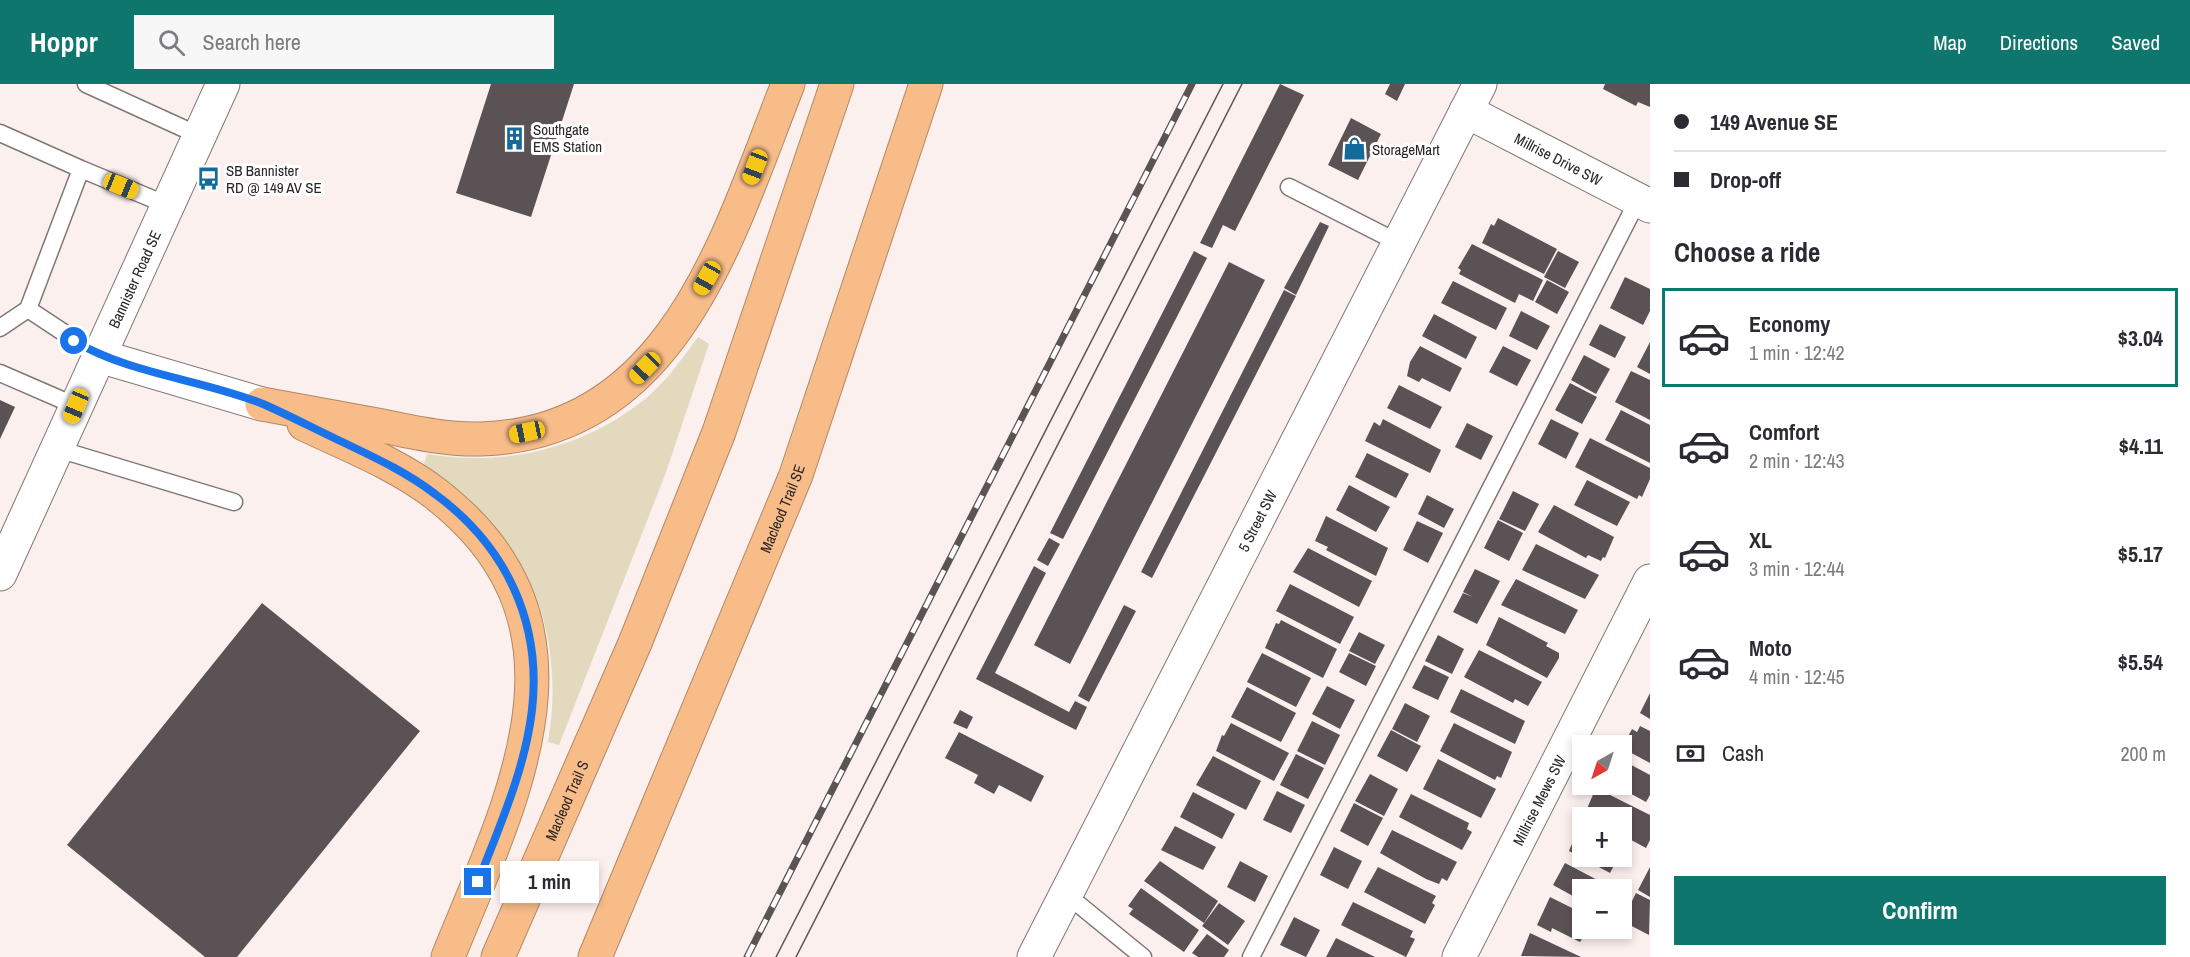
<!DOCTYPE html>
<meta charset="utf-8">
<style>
body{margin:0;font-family:"Archivo Narrow",sans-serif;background:#f7f7f7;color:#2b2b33;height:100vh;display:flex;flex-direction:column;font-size:22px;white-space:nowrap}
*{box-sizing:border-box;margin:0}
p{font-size:20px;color:#7c7c81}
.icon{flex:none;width:33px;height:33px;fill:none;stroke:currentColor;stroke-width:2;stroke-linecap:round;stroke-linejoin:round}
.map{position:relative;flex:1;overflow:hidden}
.details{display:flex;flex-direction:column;background:#fff;width:540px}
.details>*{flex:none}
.top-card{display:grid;align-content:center;height:132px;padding:0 24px;background:#fff}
.needle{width:39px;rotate:219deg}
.buttons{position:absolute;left:1572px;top:651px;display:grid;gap:12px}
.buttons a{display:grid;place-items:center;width:60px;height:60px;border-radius:0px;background:#fff;box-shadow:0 3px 9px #0003;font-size:30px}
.end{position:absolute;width:27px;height:27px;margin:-14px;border:8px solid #1a73e8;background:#fff;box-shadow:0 0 0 3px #fff}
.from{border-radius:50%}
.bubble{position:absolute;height:42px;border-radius:0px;background:#fff;box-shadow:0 3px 9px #0003;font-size:20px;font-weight:800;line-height:42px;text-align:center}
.car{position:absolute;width:18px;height:36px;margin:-18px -9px;border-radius:8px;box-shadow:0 0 4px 2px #0007;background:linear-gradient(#f5c518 24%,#345 0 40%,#f5c518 0 76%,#345 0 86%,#f5c518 0)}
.top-card b{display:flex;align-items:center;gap:21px;height:57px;font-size:22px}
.top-card b+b{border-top:2px solid #e1e1e2}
.top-card i{width:15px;height:15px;background:#2b2b33}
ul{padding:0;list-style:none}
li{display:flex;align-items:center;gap:18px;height:99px;margin:0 12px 9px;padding:0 12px;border:3px solid transparent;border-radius:0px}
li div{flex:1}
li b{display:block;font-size:22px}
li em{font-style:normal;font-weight:800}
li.current{border-color:#0f766e}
li>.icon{width:54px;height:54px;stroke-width:1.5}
h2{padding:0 24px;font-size:27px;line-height:72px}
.pay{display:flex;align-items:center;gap:15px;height:66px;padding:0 24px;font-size:22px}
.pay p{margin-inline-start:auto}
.cta{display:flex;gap:12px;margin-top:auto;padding:12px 24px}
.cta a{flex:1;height:69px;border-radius:0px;background:#0f766e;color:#fff;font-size:24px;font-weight:800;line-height:69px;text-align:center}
header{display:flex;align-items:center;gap:36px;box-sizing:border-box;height:84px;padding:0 30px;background:#0f766e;color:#fff}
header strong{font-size:28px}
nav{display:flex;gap:33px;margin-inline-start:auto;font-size:21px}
.search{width:420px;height:54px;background:#f7f7f7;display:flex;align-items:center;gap:15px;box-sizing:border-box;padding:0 21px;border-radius:0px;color:#7c7c81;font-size:22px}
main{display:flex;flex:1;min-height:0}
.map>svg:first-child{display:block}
.green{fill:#e2d9bf}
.building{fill:#5b5255}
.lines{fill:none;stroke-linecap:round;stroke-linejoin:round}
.service-casing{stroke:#807775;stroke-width:19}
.minor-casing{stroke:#807775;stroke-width:35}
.tertiary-casing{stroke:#807775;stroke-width:35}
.motorway-casing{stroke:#b08866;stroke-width:35}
.service{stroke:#fff;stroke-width:16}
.minor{stroke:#fff;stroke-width:33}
.tertiary{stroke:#fff;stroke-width:33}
.motorway{stroke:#f8bc89;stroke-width:33}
.tram{stroke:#5a5453;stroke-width:1.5}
.rail-casing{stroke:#5a5453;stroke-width:7}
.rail{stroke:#fff;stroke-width:4.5;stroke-dasharray:14;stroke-linecap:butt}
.route{stroke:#1a73e8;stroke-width:8}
.labels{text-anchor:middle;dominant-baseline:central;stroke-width:6;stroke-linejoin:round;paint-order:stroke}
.poi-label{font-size:15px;fill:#2a2625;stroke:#fff;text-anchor:start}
.street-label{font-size:15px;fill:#2a2625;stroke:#fff}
</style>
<header>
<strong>Hoppr</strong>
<div class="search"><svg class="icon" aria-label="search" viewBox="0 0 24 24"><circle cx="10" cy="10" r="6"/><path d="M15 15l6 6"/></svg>Search here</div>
<nav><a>Map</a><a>Directions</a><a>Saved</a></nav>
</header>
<main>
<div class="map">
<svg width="1650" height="873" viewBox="0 0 1650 873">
<rect width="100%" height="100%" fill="#fbf0ee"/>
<path class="green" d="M698 253 709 260 665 391 559 661 548 658C560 588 549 519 508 460 486 429 452 406 423 383L427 370C505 383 582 365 644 316 665 299 682 275 698 253Z"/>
<path class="building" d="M491 0H574L531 133 456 109Z
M1280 0 1304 11 1235 147 1223 141 1212 164 1200 159Z
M1390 0H1405L1397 17 1385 10Z
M1605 0H1650V23L1638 18 1636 22 1603 5Z
M1351 34 1381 50 1358 96 1328 81Z
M1498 134 1557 165 1544 190 1482 159 1491 140 1494 142Z
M1320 138 1329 142 1296 211 1284 204Z
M1472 160 1543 196 1533 217 1519 210 1515 219 1459 190 1461 186 1458 184Z
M1194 167 1207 174 1063 455 1050 449Z
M1558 167 1579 178 1565 204 1544 193Z
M1229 178 1265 196 1070 580 1034 561Z
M1625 193 1650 205V227L1643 241 1610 224Z
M1547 196 1569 208 1557 230 1535 218Z
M1453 197 1507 224 1496 246 1441 219Z
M1284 206 1296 212 1152 494 1141 488Z
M1521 227 1550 242 1537 266 1509 252Z
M1434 230 1477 253 1466 275 1422 252Z
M1600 240 1626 253 1615 274 1589 261Z
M1650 258V290L1637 283Z
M1420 262 1462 284 1450 308 1422 294 1419 298 1407 292 1410 278Z
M1503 262 1531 276 1517 302 1489 288Z
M1584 271 1610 285 1596 310 1571 296Z
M1631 287 1650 296V336L1615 318Z
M1570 299 1597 313 1582 340 1555 326Z
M1399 301 1442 323 1430 345 1387 324Z
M0 316 15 323 0 355Z
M1621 326 1650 341V379L1605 356Z
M1383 335 1441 366 1430 389 1365 357 1374 338 1380 342Z
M1551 335 1579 349 1566 375 1538 360Z
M1467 339 1493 352 1481 376 1455 363Z
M1590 354 1650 384V395L1642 413 1639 411 1637 415 1575 383Z
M1367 369 1409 390 1396 414 1355 393Z
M1587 396 1630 418 1617 442 1574 421Z
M1349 401 1390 423 1376 448 1336 426Z
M1513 407 1539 420 1525 447 1499 435Z
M1427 411 1454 425 1444 444 1418 430Z
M1554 421 1614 453 1605 474 1603 473 1601 477 1588 471 1586 474 1538 448Z
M1326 432 1388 464 1376 492 1326 466 1328 463 1315 457Z
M1498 436 1523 449 1509 477 1484 464Z
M1417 437 1443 449 1428 479 1403 466Z
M1049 454 1060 460 1048 482 1037 476Z
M1536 460 1599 491 1585 515 1522 486Z
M1308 464 1372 497 1359 523 1293 488Z
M1034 482 1046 489 995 589 1069 628 1075 617 1087 623 1076 646 976 595Z
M1475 485 1500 497 1477 540 1453 528 1463 509 1473 513 1463 508Z
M1516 495 1578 526 1565 550 1501 521Z
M1290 500 1354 533 1340 560 1276 527Z
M262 519 420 647 237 873H205L67 761Z
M1124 521 1136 527 1089 618 1078 612Z
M1499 533 1548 559 1546 562 1559 569V574L1547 594 1486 561Z
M1281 536 1337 565 1323 594 1265 564 1276 539 1279 540Z
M1359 548 1385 561 1375 580 1349 567Z
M1438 551 1464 565 1452 590 1425 577Z
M1479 566 1542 598 1528 622 1515 615 1513 619 1464 593Z
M1262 569 1311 594 1296 623 1247 598Z
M1349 569 1376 582 1366 602 1339 588Z
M1424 581 1449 593 1438 616 1412 604Z
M1327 602 1355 616 1340 645 1312 630Z
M1247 603 1296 629 1281 658 1231 633Z
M1461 605 1525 637 1515 660 1450 628Z
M1650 609V635L1640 629Z
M1405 619 1430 632 1417 658 1392 645Z
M960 626 973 633 967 645 953 639Z
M1312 637 1340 651 1325 681 1297 667Z
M1231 639 1289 669 1274 697 1216 667 1222 651 1224 652Z
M1454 639 1512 668 1501 694 1497 692 1495 696 1440 667Z
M1640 642 1650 647V679L1622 664 1632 645 1637 648Z
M1391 646 1421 662 1407 688 1377 672Z
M959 648 1044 692 1031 718 999 701 994 710 974 699 978 691 945 674Z
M1296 670 1324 684 1308 715 1280 701Z
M1213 672 1261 697 1246 726 1196 701Z
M1438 675 1496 705 1481 734 1423 705Z
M1622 676 1650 691V711L1646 718 1613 700H1622Z
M1370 690 1398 705 1384 732 1355 717Z
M1596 704 1650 731V756L1646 764 1622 751V734H1595L1585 729Z
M1277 707 1305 721 1291 749 1263 736Z
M1193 708 1235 730 1222 755 1180 733Z
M1411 710 1469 739 1467 745 1472 748 1462 766 1399 733Z
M1354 719 1383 734 1368 762 1340 747Z
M1175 742 1216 763 1203 786 1161 766Z
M1579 743 1582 745V772H1619L1610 789 1569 767Z
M1392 746 1457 778 1447 797 1442 794 1439 800 1426 795 1380 769Z
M1334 763 1362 777 1348 805 1320 791Z
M1160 777 1218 817 1204 839 1144 797Z
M1240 777 1268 792 1255 818 1227 803Z
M1565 779 1607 801 1604 806H1582V817L1553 801Z
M1378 783 1436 812 1432 819 1435 821 1425 840 1364 808Z
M1650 783V813L1638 806Z
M1141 804 1199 846 1184 868 1129 830 1133 825 1128 822Z
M1636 809 1650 816 1649 851 1622 837Z
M1550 813 1582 829V844H1588L1580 858 1552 844 1551 848 1537 841Z
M1353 818 1413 847 1410 853 1415 855 1406 873 1341 841Z
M1219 819 1245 837 1228 861 1202 842Z
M1294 833 1320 846 1306 873 1280 861Z
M1530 849 1581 873 1521 872Z
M1207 850 1229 866 1224 873H1198L1192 869Z
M1336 854 1369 870 1375 873H1326Z"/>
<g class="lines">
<defs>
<path id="service" d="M86 0 198 51
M0 49 81 85
M1289 103 1399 159
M28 225 81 85 167 121
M0 244 28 225 99 272
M0 289 76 322
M58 365 234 418
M1066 810 1143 873
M1251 873 1638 116"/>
<g id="minor">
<path id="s1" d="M1466 27 1650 122"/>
<path id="s2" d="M1034 873 1480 0"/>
<path id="s3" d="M1459 873 1650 497"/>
</g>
<g id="tertiary">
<path d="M99 272 262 320"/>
<path id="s4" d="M0 490 223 0"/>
</g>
<g id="motorway">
<path d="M262 320C300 327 339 334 377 341 411 348 446 356 481 355 675 349 729 149 788 0"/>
<path d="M304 340C348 361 397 380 436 410 605 541 512 714 448 873"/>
<path id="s5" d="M498 873 635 559 719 348 837 0"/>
<path id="s6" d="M595 873 796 391 926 0"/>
</g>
</defs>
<use href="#service" class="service-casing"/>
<use href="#minor" class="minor-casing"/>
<use href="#tertiary" class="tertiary-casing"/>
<use href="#motorway" class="motorway-casing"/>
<use href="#service" class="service"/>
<use href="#minor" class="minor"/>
<use href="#tertiary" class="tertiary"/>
<use href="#motorway" class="motorway"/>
<path class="tram" d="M776 873 1223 0
M796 873 1242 0"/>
<defs>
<path id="rail" d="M747 873 1192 0"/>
</defs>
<use href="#rail" class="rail-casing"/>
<use href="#rail" class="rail"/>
</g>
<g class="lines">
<path class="route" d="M74 257C132 291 201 295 263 320 286 330 309 342 332 353 367 370 404 386 435 410 506 462 542 538 532 626 525 686 499 743 478 798"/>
</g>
<defs>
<symbol id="building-bare" viewBox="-9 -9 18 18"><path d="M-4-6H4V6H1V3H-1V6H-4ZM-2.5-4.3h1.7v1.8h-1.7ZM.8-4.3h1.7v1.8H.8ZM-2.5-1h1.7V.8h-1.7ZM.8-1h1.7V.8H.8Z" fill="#146b9b" stroke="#fff" stroke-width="2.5" paint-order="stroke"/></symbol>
<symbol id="shop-bare" viewBox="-9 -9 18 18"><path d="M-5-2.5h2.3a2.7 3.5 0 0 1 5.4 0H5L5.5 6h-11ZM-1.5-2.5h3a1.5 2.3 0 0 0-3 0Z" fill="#146b9b" stroke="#fff" stroke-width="2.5" paint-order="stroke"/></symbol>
<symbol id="bus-bare" viewBox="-9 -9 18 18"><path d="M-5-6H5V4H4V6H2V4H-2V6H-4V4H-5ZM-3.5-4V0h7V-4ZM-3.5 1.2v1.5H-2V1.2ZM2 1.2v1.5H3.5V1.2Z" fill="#146b9b" stroke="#fff" stroke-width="2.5" paint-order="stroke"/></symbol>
</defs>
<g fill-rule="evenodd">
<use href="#building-bare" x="498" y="38" width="33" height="33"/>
<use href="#shop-bare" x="1338" y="48" width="33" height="33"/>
<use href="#bus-bare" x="192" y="78" width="33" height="33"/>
</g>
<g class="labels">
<g class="poi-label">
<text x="533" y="45">Southgate<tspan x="533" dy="17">EMS Station</tspan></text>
<text x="1372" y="65">StorageMart</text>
<text x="226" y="86">SB Bannister<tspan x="226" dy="17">RD @ 149 AV SE</tspan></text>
</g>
<g class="street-label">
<text stroke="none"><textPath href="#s1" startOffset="104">Millrise Drive SW</textPath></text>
<text stroke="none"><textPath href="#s4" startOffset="324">Bannister Road SE</textPath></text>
<text stroke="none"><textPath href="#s6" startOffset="486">Macleod Trail SE</textPath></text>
<text stroke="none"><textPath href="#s2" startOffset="490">5 Street SW</textPath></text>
<text stroke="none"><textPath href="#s5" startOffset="171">Macleod Trail S</textPath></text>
<text stroke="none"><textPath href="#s3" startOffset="176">Millrise Mews SW</textPath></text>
</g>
</g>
</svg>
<div class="buttons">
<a><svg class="needle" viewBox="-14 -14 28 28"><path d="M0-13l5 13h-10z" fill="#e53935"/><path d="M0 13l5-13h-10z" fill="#7c7c81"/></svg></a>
<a>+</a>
<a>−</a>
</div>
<i class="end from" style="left:74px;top:257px"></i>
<i class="end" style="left:478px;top:798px"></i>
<div class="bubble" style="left:500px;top:777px;width:99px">1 min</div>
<i class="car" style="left:755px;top:83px;rotate:201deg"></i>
<i class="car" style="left:121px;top:102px;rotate:112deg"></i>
<i class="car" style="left:707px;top:194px;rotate:209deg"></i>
<i class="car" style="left:645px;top:284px;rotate:224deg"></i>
<i class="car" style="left:76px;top:322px;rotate:203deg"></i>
<i class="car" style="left:527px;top:348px;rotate:258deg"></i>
</div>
<section class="details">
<div class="top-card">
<b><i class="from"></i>149 Avenue SE</b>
<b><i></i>Drop-off</b>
</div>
<h2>Choose a ride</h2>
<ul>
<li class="current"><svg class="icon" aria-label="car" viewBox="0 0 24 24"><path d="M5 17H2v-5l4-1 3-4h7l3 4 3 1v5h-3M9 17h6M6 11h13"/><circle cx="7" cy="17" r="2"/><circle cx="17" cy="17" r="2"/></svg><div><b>Economy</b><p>1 min · 12:42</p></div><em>$3.04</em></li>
<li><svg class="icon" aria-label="car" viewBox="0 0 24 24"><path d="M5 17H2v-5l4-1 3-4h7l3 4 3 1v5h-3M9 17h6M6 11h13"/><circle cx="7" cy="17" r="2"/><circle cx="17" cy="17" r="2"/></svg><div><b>Comfort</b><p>2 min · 12:43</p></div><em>$4.11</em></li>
<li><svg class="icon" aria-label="car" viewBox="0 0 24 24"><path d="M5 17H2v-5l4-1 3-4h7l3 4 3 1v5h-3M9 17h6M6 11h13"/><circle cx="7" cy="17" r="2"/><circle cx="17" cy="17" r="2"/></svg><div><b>XL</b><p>3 min · 12:44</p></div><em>$5.17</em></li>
<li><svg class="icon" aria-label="car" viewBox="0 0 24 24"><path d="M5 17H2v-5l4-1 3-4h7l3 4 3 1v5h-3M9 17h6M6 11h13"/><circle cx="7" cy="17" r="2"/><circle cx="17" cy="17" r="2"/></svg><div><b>Moto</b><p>4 min · 12:45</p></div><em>$5.54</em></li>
</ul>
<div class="pay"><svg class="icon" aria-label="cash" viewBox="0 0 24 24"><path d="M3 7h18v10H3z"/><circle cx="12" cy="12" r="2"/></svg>Cash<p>200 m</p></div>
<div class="cta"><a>Confirm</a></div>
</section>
</main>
